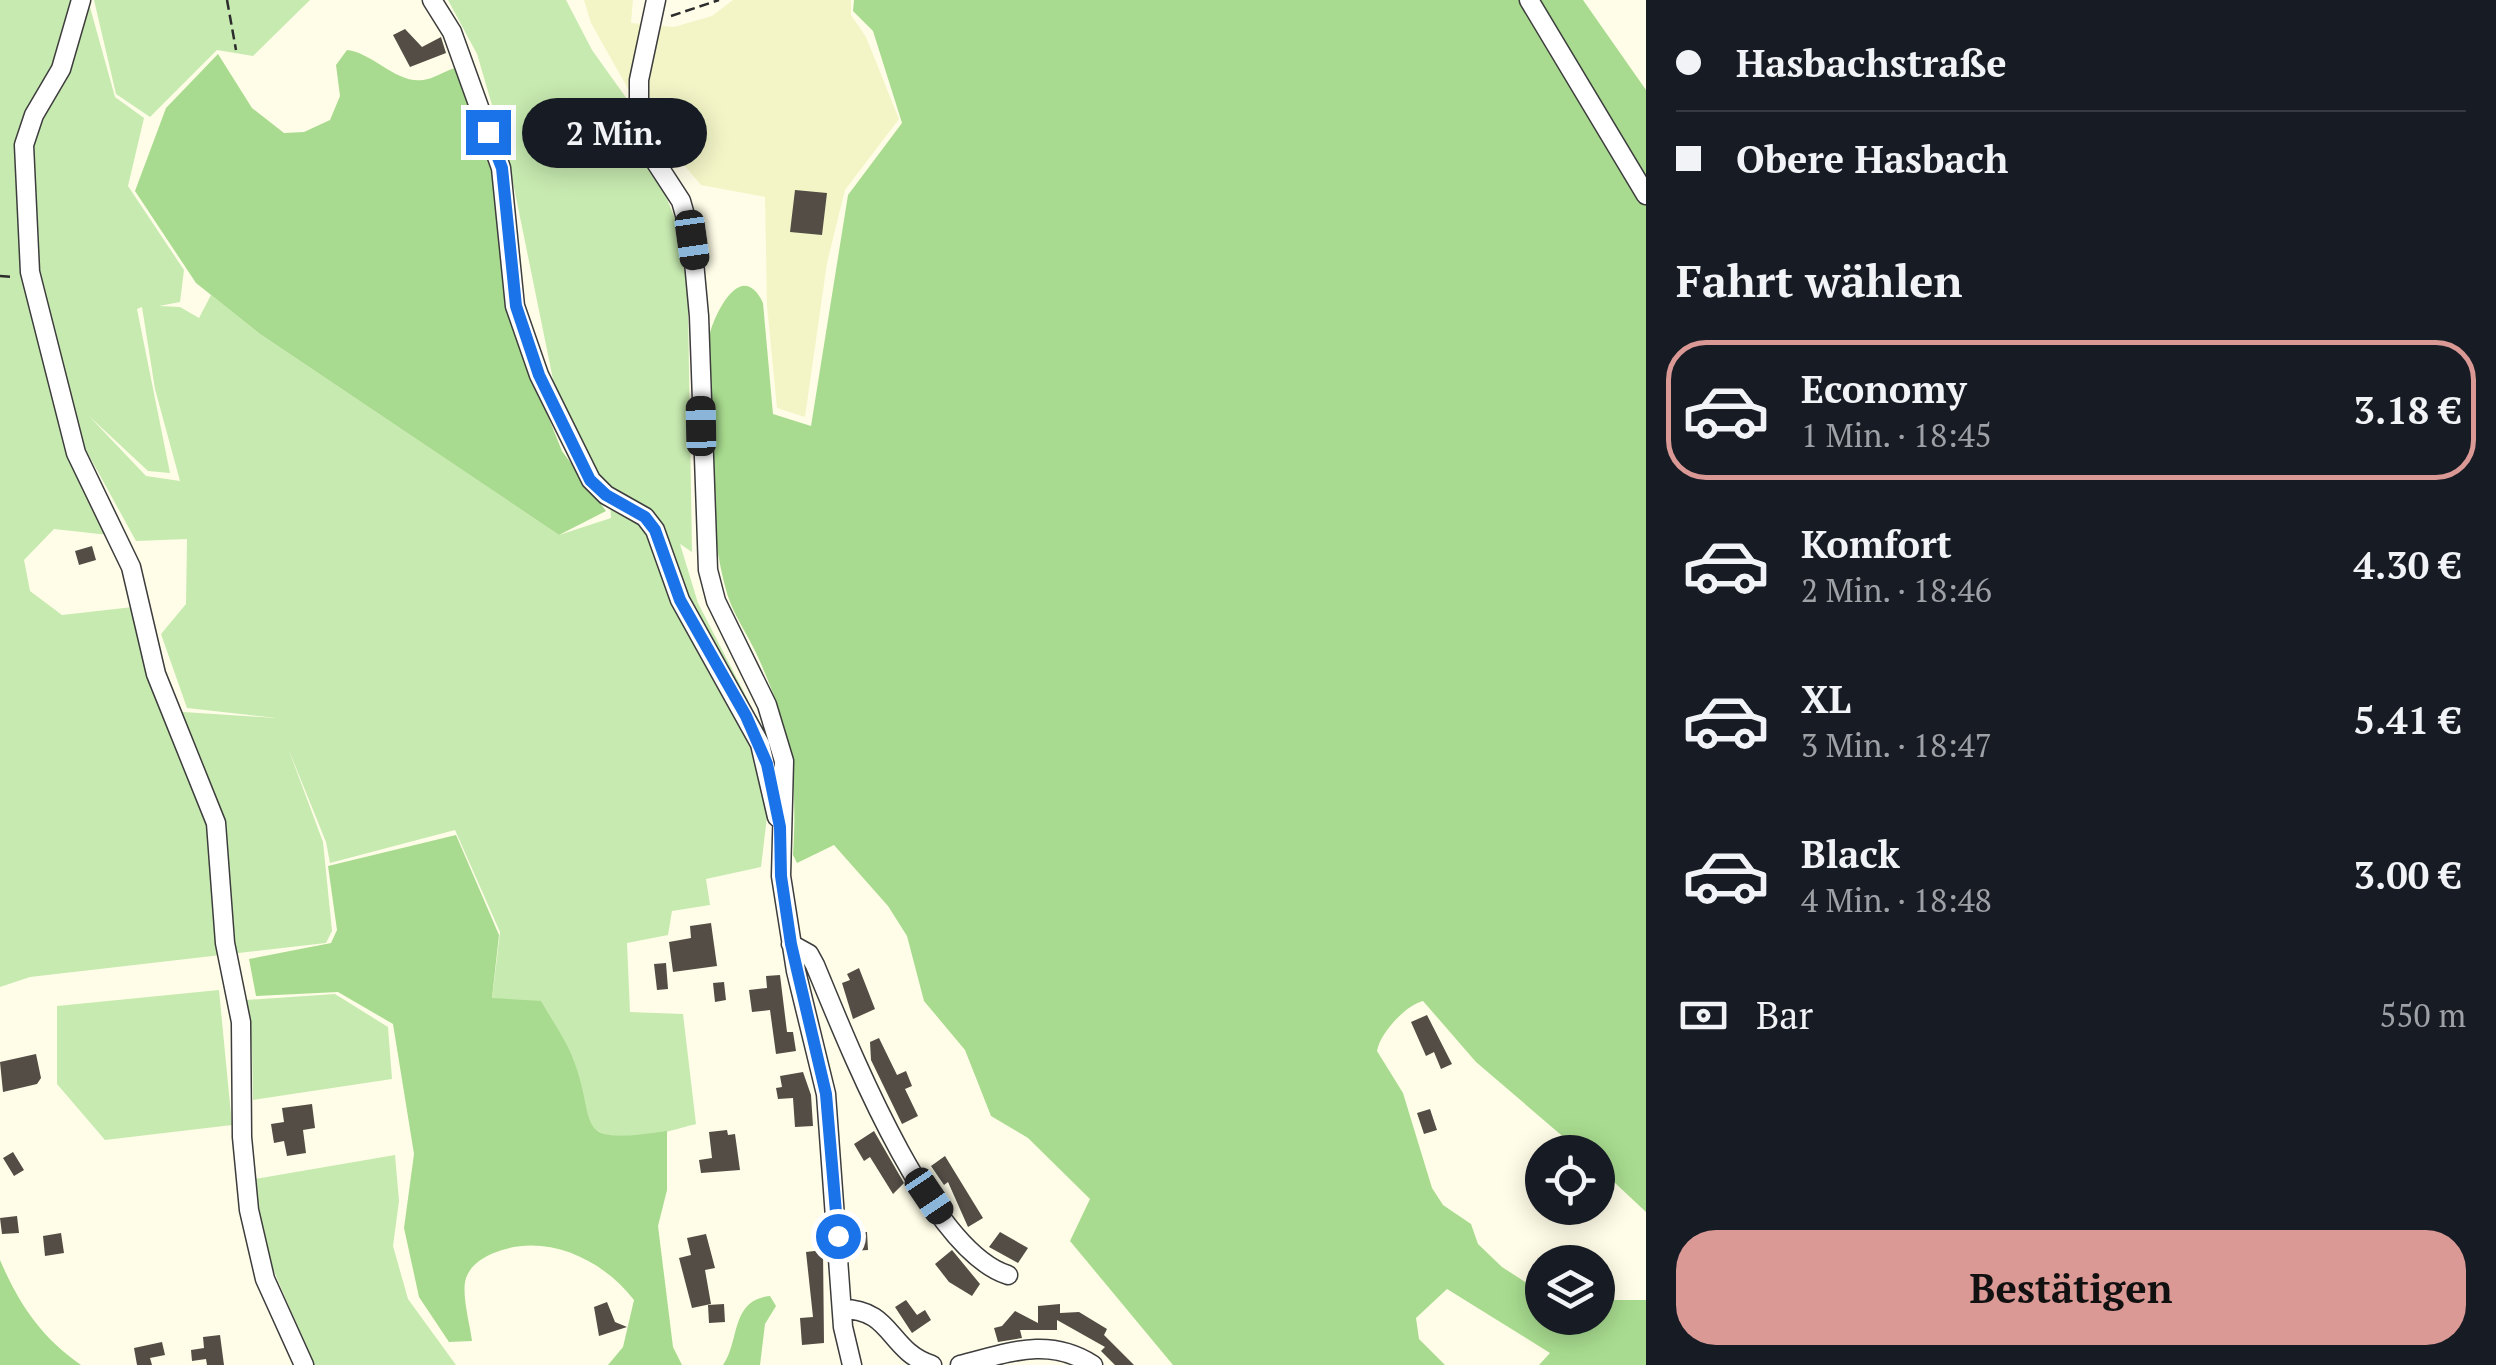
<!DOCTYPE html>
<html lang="de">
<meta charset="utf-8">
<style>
body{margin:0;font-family:"PT Serif",serif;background:#242831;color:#f1f3f6;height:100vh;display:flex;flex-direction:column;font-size:38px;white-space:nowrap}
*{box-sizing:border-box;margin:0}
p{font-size:32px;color:#9ea1a6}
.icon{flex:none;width:55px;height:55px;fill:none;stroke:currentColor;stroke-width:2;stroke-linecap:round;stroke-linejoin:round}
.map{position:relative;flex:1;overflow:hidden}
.side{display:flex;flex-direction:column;background:#171b24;width:850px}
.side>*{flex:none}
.banner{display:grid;align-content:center;height:220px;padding:0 30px;background:#171b24}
.fabs{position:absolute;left:1525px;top:1135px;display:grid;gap:20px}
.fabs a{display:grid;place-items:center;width:90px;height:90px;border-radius:50%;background:#171b24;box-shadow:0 5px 25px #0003;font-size:50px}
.end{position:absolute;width:45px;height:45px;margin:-22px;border:12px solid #1a73e8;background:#fff;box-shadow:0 0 0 5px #fff}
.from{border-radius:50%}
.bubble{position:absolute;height:70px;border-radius:35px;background:#171b24;box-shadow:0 5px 25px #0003;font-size:32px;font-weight:700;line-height:70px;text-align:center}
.car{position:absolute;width:30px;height:60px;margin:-30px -15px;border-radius:12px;box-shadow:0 0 8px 2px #0007;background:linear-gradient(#222 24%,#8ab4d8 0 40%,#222 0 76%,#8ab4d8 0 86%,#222 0)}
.banner b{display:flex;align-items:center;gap:35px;height:95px;font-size:38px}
.banner b+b{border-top:2px solid #363941}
.banner i{width:25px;height:25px;background:#f1f3f6}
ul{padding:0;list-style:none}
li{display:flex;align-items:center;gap:30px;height:140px;margin:0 20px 15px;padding:0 10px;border:5px solid transparent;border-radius:40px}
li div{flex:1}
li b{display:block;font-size:38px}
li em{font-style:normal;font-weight:700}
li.current{border-color:#da9995}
li>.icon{width:90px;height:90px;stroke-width:1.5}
h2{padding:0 30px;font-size:45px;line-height:120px}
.pay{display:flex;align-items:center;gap:25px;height:110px;padding:0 30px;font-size:38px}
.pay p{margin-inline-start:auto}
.button{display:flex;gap:20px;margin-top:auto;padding:20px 30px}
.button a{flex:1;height:115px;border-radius:40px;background:#da9995;color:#111;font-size:40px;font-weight:700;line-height:115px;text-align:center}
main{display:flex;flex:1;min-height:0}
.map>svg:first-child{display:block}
.farmland{fill:#f3f5c7}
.green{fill:#c7eab0;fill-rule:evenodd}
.forest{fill:#a8db8f}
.building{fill:#534d46}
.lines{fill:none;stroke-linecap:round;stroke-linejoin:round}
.minor-casing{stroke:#3d3d3d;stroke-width:21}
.path{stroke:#2c2c2c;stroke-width:2.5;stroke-dasharray:10 5;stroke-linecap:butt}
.minor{stroke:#fff;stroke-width:18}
.route{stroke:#1a73e8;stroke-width:12}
</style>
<main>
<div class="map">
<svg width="1646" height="1365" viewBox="0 0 1646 1365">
<rect width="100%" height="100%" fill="#fffde7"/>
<path class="farmland" d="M584 0H633L631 23 674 27 712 16 733 0H851V15L866 37 899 119 845 190 827 263 805 417 777 408 767 306 765 197 701 185 645 119 591 23Z"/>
<path class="green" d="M0 0H88L115 97 144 118 128 186 184 270 180 302 159 306 180 307 199 318 211 295 260 334 559 535 611 518 609 485 601 477 556 394 509 163 477 54 448 0H566L592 50 627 99 687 249 692 552 680 544 698 603 748 700 745 734 769 800 761 867 706 879 710 905 672 911 668 935 627 943 630 1012 683 1014 696 1124C664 1132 600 1155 585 1114 578 1096 577 1076 573 1058L492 999 500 932 455 830 330 863 326 842 288 748 323 842 332 931 326 943 30 977 0 987ZM142 307 155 389 180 481 146 476 89 416 148 471 170 473 137 309ZM70 421 136 541 187 539 186 604 161 634 187 708 276 718 168 711 133 607 62 615 30 591 24 560 54 529 109 535Z
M94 0H310L253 56 217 50 150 117 116 94Z
M219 990 232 1125 105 1140 57 1084V1006Z
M335 994 388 1027 392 1079 253 1100 252 1048 245 1000Z
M395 1155 399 1201 393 1246 408 1299 456 1365H314L264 1248 255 1179Z"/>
<path class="forest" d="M854 0H1583L1646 90V1212L1598 1167V1152H1581L1476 1062 1423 1001C1406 1005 1380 1033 1377 1051L1403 1093 1432 1188 1443 1205 1471 1224 1478 1244 1502 1267 1542 1293V1318H1598V1300H1646V1365H1539L1550 1353 1447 1289 1416 1318 1419 1339 1445 1365H1173L1070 1241 1090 1199 1028 1138 991 1116 965 1050 924 1001 907 936 888 906 834 845 797 863 793 855C798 776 790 727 757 655 746 631 731 612 725 586 704 505 710 417 710 333 716 311 742 259 763 303L773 414 811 426 848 195 902 123 873 31 853 11Z
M347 50C373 53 397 84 423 80 433 79 445 71 455 68L461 73 499 165 524 357 562 451 606 511 559 535 260 334 196 283 135 191 166 108 218 54 252 108 284 133 304 132 330 120 340 96 336 65Z
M456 835 499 935 492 998 541 1001C551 1019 564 1037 572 1056 600 1126 567 1146 667 1131V1190L658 1226 673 1347 682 1365H608L623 1347 634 1300C603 1260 550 1235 502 1250 487 1255 472 1262 466 1278 461 1294 470 1324 472 1341L449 1342 419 1297 404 1228 414 1154 393 1024 338 992 256 996 249 959 331 943 337 930 328 866Z
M0 1260C19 1304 41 1337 81 1365H0Z
M770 1296 776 1306 765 1324 760 1365H723C740 1341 730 1300 770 1296Z"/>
<path class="building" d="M405 29 422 47 441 37 446 53 410 67 393 35Z
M795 190 827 193 822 235 790 232Z
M92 546 96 560 79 565 75 551Z
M711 923 717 966 673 972 669 942 691 938 690 926Z
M666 963 668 989 657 990 654 964Z
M859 968 875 1009 853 1019 842 983 850 980 847 974Z
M780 975 787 1032H793L796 1051 776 1054 770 1010 752 1012 749 990 767 988 766 976Z
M724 982 726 1000 715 1002 713 983Z
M1427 1015 1452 1064 1441 1069 1434 1052 1426 1056 1411 1022Z
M879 1038 897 1075 906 1071 912 1086 905 1089 918 1116 902 1124 871 1060 870 1042Z
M36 1054 41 1078 37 1084 3 1092 0 1062Z
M803 1072 811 1095 813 1126 795 1127 793 1098 778 1099 776 1088 782 1087 780 1076Z
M312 1104 315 1128 303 1130 306 1153 287 1156 284 1141 274 1143 271 1124 284 1122 282 1108Z
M1430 1109 1437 1130 1424 1134 1417 1113Z
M727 1130 728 1135 735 1134 740 1170 701 1173 699 1160 712 1158 709 1132Z
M874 1131 904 1183 893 1194 870 1157 864 1161 854 1144Z
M13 1152 24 1170 14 1176 3 1158Z
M945 1156 983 1218 968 1227 948 1182 944 1185 931 1166Z
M17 1216 19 1233 2 1234 0 1218Z
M851 1232H867L868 1250 852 1251Z
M1000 1232 1028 1248 1018 1263 989 1247Z
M61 1233 64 1253 45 1256 43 1236Z
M706 1234 715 1268 705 1270 711 1304 692 1308 679 1258 691 1255 687 1238Z
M823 1250 824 1343 802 1345 800 1318 813 1317 806 1252Z
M952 1250 980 1284 972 1296 949 1282 935 1264Z
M906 1300 917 1315 925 1310 931 1320 912 1333 895 1307Z
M607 1302 615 1322 627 1327 599 1336 594 1307Z
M724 1304 725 1322 709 1323 708 1305Z
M1060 1304V1313L1079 1312 1107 1329 1104 1335 1134 1365H1115L1101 1351 1105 1347 1057 1320V1330H1020L1022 1338 998 1342 994 1328 1002 1326 1015 1311 1038 1323V1306Z
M220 1335 224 1365H207L206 1359 192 1361 191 1350 204 1348 203 1337Z
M162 1342 165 1355 150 1358 152 1365H137L134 1348Z"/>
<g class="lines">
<defs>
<path id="minor" d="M81 0 61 69 34 115 24 145 30 272 76 453 131 567 156 674 216 823 225 943 241 1022 242 1137 249 1210 265 1279 304 1365
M432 0 452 32 501 168 515 306 539 375 591 480 606 495 645 517 655 530 680 600 760 744 777 817
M656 0 639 80V120L655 161 681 201 692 240 699 316 708 570 716 601 767 705 784 761 781 876 796 971 826 1094 843 1327 852 1365
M1529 0 1646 195
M791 944 809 954 815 965C847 1042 928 1250 1008 1275
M842 1309C893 1309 888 1351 932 1365
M960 1365C1008 1353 1048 1336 1093 1365"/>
</defs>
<use href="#minor" class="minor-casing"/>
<path class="path" d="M227 0 236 50
M671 16 719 0
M0 276 14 277"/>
<use href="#minor" class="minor"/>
</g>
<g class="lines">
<path class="route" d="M488 132 502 168 516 306 539 375 590 480 606 495 645 517 655 530 680 600 746 716 767 764 780 827 781 876 791 944 826 1094 838 1236"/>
</g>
</svg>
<div class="fabs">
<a><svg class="icon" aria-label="locate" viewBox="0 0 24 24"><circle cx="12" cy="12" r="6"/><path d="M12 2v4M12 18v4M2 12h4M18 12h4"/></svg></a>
<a><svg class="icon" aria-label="layers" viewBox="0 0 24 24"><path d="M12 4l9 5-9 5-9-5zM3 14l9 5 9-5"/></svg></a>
</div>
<i class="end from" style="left:838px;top:1236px"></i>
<i class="end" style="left:488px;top:132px"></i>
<div class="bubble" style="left:522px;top:98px;width:185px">2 Min.</div>
<i class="car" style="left:692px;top:240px;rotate:172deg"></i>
<i class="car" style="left:701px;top:426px;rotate:359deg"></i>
<i class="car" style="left:929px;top:1196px;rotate:146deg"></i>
</div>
<section class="side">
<div class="banner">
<b><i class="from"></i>Hasbachstraße</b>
<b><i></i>Obere Hasbach</b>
</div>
<h2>Fahrt wählen</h2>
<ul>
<li class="current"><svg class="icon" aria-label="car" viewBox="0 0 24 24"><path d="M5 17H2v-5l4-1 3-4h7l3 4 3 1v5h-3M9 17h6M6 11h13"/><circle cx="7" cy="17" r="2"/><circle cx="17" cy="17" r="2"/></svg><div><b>Economy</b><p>1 Min. · 18:45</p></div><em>3.18 €</em></li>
<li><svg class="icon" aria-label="car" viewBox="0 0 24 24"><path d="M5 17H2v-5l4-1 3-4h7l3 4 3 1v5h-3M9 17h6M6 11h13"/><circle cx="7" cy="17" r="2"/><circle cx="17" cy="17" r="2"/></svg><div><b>Komfort</b><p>2 Min. · 18:46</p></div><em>4.30 €</em></li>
<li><svg class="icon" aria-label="car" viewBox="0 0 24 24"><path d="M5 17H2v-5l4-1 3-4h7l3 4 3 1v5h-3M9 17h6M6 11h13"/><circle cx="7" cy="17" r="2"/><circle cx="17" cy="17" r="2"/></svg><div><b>XL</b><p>3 Min. · 18:47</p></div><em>5.41 €</em></li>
<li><svg class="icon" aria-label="car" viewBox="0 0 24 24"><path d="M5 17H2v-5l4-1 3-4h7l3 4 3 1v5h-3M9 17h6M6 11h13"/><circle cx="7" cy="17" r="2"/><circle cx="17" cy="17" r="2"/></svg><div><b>Black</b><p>4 Min. · 18:48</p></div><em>3.00 €</em></li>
</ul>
<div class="pay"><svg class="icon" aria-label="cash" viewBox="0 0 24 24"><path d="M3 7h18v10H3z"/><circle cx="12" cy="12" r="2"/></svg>Bar<p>550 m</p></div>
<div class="button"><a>Bestätigen</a></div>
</section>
</main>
